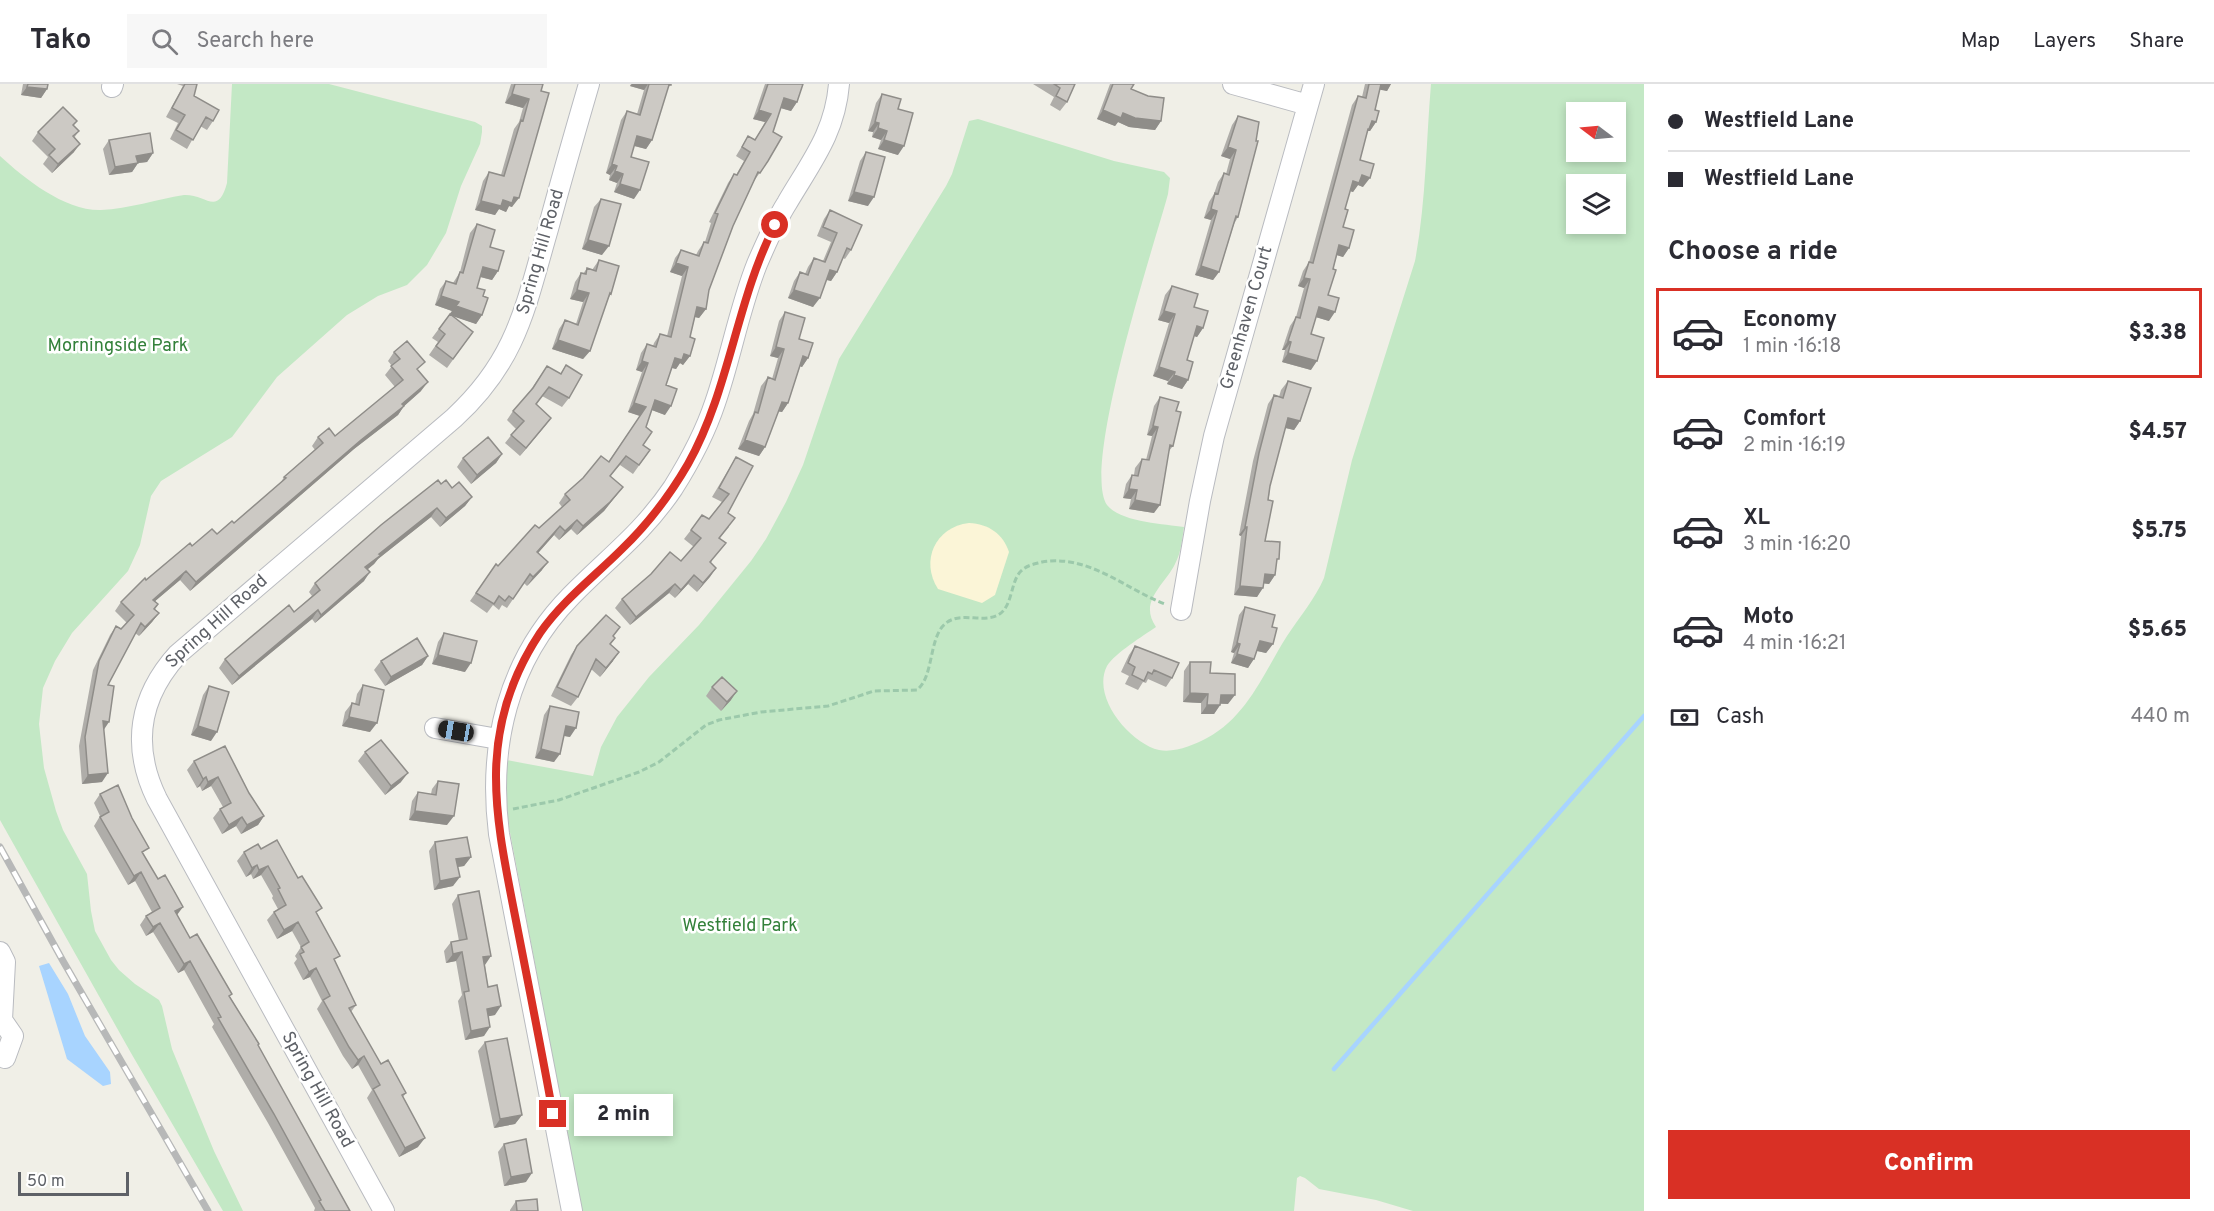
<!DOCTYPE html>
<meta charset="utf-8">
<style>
body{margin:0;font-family:Overpass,sans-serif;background:#f7f7f7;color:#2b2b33;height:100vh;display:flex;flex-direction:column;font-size:22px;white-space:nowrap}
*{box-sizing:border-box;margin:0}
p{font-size:20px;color:#7c7c81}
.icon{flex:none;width:33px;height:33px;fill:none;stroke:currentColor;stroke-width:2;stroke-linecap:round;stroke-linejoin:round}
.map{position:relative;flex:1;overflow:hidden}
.drawer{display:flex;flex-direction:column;background:#fff;width:570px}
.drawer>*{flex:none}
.hud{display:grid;align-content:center;height:132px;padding:0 24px;background:#fff}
.needle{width:39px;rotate:286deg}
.tools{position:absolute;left:1566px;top:18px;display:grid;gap:12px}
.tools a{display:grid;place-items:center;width:60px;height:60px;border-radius:0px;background:#fff;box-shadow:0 3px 9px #0003;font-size:30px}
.scale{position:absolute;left:18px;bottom:15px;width:111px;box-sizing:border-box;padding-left:6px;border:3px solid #5e6167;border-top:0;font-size:16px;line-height:21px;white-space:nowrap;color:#5e6167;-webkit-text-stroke:4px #fff;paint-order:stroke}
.end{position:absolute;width:27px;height:27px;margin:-14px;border:8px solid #d93025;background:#fff;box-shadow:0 0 0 3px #fff}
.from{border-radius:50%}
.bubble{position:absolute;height:42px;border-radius:0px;background:#fff;box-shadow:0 3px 9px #0003;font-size:20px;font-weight:800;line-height:42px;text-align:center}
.car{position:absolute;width:18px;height:36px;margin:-18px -9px;border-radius:8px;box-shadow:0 0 4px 2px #0007;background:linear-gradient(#222 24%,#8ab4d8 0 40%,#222 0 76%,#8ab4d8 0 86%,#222 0)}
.hud b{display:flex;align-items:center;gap:21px;height:57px;font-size:22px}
.hud b+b{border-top:2px solid #e1e1e2}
.hud i{width:15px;height:15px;background:#2b2b33}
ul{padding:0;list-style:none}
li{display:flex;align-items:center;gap:18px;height:90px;margin:0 12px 9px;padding:0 12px;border:3px solid transparent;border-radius:0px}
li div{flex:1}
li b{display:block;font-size:22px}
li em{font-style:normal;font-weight:800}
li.active{border-color:#d93025}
li>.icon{width:54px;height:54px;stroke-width:1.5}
h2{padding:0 24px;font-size:27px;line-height:72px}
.pay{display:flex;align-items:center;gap:15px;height:66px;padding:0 24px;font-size:22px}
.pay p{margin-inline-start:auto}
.cta{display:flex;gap:12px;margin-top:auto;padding:12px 24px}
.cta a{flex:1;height:69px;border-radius:0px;background:#d93025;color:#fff;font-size:24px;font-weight:800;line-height:69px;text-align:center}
header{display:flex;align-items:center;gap:36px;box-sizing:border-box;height:84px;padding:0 30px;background:#fff;border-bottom:2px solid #e1e1e2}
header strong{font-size:28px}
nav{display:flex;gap:33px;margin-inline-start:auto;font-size:21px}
.search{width:420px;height:54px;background:#f7f7f7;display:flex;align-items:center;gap:15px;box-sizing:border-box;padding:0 21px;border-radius:0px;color:#7c7c81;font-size:22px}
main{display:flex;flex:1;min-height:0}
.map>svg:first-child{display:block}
.green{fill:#c3e8c5;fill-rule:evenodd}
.sand{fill:#fbf5d7}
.water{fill:#a8d4ff}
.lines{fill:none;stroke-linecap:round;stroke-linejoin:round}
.stream{stroke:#a8d4ff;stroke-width:4.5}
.minor-casing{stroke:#b9bbc0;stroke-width:22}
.path{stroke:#9cc9ab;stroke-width:3;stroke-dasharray:6 3;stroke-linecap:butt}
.minor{stroke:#fff;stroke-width:20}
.rail-casing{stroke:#b7b8b8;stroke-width:7}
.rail{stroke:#fff;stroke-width:4.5;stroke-dasharray:14;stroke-linecap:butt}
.wall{fill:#afada9}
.shaded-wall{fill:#8f8d89}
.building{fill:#ccc9c4;stroke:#8f8d89;stroke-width:1.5}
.route{stroke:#d93025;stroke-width:8}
.labels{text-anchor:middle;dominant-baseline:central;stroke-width:5;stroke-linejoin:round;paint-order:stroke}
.street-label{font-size:18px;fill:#5e6167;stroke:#fff}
.park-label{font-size:18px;fill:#33813a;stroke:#fff}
</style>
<header>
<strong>Tako</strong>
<div class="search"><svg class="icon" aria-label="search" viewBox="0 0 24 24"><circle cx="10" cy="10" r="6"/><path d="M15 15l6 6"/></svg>Search here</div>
<nav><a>Map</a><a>Layers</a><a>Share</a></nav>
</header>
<main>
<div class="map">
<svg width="1644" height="1127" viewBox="0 0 1644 1127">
<rect width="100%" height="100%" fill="#f0efe7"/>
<path class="green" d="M232 0H329L475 38 482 42V48L480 60 461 102 446 149 427 181 407 201 378 212 347 231 277 293 232 353 161 397 151 412 140 461 128 487 72 549 55 577 43 604 39 640 44 684 56 727 63 746 87 790 91 827 95 847 111 876 119 886 135 900 159 916 162 922 172 965 214 1067 243 1127H223L131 969 0 736V72C25 95 65 127 101 126 129 125 157 115 184 111 206 110 218 133 227 99Z
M1431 0H1644V1127H1413L1376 1116 1319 1105 1305 1094 1300 1092 1297 1094 1294 1127H582L509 743 505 708 506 676 593 692 601 663 617 633 649 593 699 541 751 477 766 455 786 418 803 381 839 275 946 102 952 90 969 37 978 35 1114 77 1164 88 1170 94 1168 110C1154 162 1081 383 1107 421 1120 438 1164 440 1184 443 1182 456 1181 469 1175 480 1165 501 1138 517 1156 543 1143 552 1115 569 1107 582 1091 613 1130 659 1159 666 1175 669 1194 661 1207 654 1248 632 1264 588 1287 552 1300 532 1315 515 1324 494L1352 376 1415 177C1426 119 1426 59 1431 0ZM1576 28H1616V68H1576ZM1576 100H1616V140H1576Z"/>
<path class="sand" d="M969 439C989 440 1003 450 1009 468L995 511 982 519 938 505C920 477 935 443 969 439Z"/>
<path class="water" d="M49 879 68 910 85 952 110 988 111 1000 103 1002 67 975 39 882Z"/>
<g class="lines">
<path class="stream" d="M1334 985 1644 632"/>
<defs>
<path id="minor" d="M1233 0 1308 21
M112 3 113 0
M1181 526 1200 417 1214 352 1314 0
M435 644 498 655
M0 868 5 878 2 936H0
M2 936 13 952 5 974
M384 1127 157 715C131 662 139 613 178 570L454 334C517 276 525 224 548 145 561 97 575 48 589 0
M572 1127 499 750C488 663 507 577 571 512 608 474 642 450 673 404 690 377 705 349 715 319 731 273 739 225 757 180 766 159 775 138 787 119 811 78 835 49 839 0"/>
</defs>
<use href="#minor" class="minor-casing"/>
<path class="path" d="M513 725 559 716 639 688 659 678 706 641 719 636 761 628 828 622 874 607 917 606C933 593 929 560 942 543 957 525 980 540 998 531 1013 523 1010 498 1021 487 1027 481 1035 480 1042 478 1089 470 1125 505 1165 520"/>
<use href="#minor" class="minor"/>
<defs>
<path id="rail" d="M0 763 63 877 208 1127"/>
</defs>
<use href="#rail" class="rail-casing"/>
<use href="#rail" class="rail"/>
</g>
<path class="wall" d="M23 0H48L47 5 41 14 21 11Z
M177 0H197L194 12 213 37 207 46 200 42 187 65 170 55 178 39 166 33 183 2Z
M511 0H543L512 123 509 122 506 128 499 125 495 131 475 126 483 97 489 88 501 91 514 45 519 38 523 24 505 19Z
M631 0H671L667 5 652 56 646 65 634 62 631 73 634 115 614 108 617 99 609 96 610 91 606 89 621 36 627 27 637 30 644 6 630 2Z
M765 0H803L797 18 791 27 781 24 773 48 768 77 754 97 733 142 709 206 706 225 699 234 695 233 690 253V272L683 281 680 279 676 285 672 284 666 301 665 331 652 326 646 343 643 361 650 366 633 390 620 381 610 392 623 403 604 427 577 451 571 445 559 456 554 451 538 469 542 486 527 502 524 499 507 524 502 521 499 526 493 521 487 529 470 517 496 480 498 482 562 423 559 419 565 410 608 378 640 332 628 328 642 288 636 286 641 269 647 260 653 262 654 259 660 250 667 252 682 192 670 188 675 174 681 166 696 171 698 167 704 158H705L711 139 709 138 728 99 734 90 736 91 744 77 736 72 748 52 755 56 765 38 753 35Z
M1033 0H1075L1067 18 1060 27 1050 21 1054 13Z
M1110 0H1134L1131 5 1161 37 1155 46 1129 43 1118 38 1115 42 1097 35Z
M1365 0H1391L1387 7 1380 5 1375 26 1376 38 1370 47H1368L1367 49 1360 76 1363 103 1358 101 1353 108 1350 107 1345 125 1343 143 1349 164 1343 173 1337 171 1333 185 1328 211 1329 237 1316 233 1311 250V286L1282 278 1285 266H1282L1290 242 1296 233 1304 204 1298 202 1303 187 1309 178 1352 21 1358 12 1362 13Z
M882 10 898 25V71L878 65 881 56 872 53 873 48 868 47 876 19Z
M1238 32V133L1234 140 1219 188 1213 196 1195 191 1211 136 1204 134 1209 118 1214 110 1218 98 1224 89 1226 90 1230 75 1221 72 1232 41Z
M77 37 73 42 79 47 74 54V68L52 89 43 80 48 73 32 57 38 48Z
M109 56 153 69 147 78 138 79 132 88 109 91 103 65Z
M866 68 868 122 848 117 860 77Z
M601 115 602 171 582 165 594 123Z
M830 126 851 166 845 175 843 174 837 188 831 197 826 196 813 223 788 214 794 197 800 188 805 190 808 183 814 174 823 177 831 158 817 152 824 135Z
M477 140 490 163 498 187 492 196 480 193 477 204 483 212 482 231 476 240 451 231 473 248 447 284 429 271 438 258 432 254 452 227 435 221 440 205 446 197 453 199 460 188 470 149Z
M599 176 611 210 607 216 590 267 583 275 552 265 559 245 565 236 576 240 583 218 570 215 575 198 581 189 583 190 587 184 592 186Z
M1172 202 1194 223 1203 244 1197 253 1194 252 1187 276 1188 296 1182 305 1167 300 1168 297 1153 292 1169 239 1158 236 1165 211Z
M785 228 808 274 802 283 800 282 788 319 782 328 778 327 765 363 759 372 738 365 749 337 753 330 761 302 768 293 772 295 778 274 770 272 779 237Z
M394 268 419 287 421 307 404 322 398 331 354 365 190 507 180 496 155 517 158 520 155 525 159 529 152 538 139 552 135 549 108 601 104 645 102 698 82 700 79 662 93 586 110 551 116 542 121 545 127 539 115 527 121 518 146 496 192 462 217 450 234 439 280 400 284 393 315 366 312 362 318 353 335 352 395 303 385 291 392 282 388 277Z
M566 281 569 314 562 323 542 312 536 321 551 334 520 372 505 359 516 345 507 336 513 327 530 307 547 282 560 290Z
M1288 297 1300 337 1294 346 1285 344 1270 402 1265 457 1276 478 1275 491 1269 500 1264 499 1257 513 1234 511 1241 452 1239 451 1253 377 1268 320 1274 311 1279 313 1281 306Z
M1160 313 1176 327 1173 362 1169 367 1154 429 1129 425 1131 415 1123 414 1126 400 1132 391H1134L1135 384 1142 375 1146 376 1152 352 1147 351 1154 322Z
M502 370 496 379 471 400 457 383 463 374Z
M736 373 728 429 729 443 720 454 711 479 716 484 697 508 688 500 675 514 669 509 630 541 615 524 622 515 681 477 694 463 684 455 691 446 709 435 722 418 712 413Z
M441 400 452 404 472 413 465 422 440 443 431 433 378 475 374 480 367 486 364 497 315 539 312 535 232 601 219 584 225 575 294 528 312 512 309 508 315 499Z
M1245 523 1272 543 1273 560 1266 569 1257 567 1248 584 1231 579 1234 569 1231 568 1239 531Z
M444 549 465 588 432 580 438 558Z
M613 553 615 554 610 561 613 577 600 593 591 585 578 613 571 622 551 612 571 571 577 562Z
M1135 562 1172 594 1166 603 1148 595 1146 599 1143 598 1138 606 1125 600 1129 592 1121 588 1129 571Z
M428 572 422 581 385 602 374 586 381 577Z
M1190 578 1210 589 1228 620H1221L1214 630H1201V619L1183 618 1184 587Z
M363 601 370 648 342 642 345 628 352 619 355 620 357 610Z
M209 602 211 657 191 651 203 611Z
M712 603 731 616 721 627 706 612Z
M550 622 570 653 564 652 554 678 535 674 544 631Z
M365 668 401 698 385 711 358 677Z
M194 677 249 709 264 732 258 741 241 750 236 742 222 750 213 734 220 725 223 723 211 702 202 707 200 702 197 704 187 686Z
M438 697 447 741 409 736 412 717 418 708 431 710 432 705Z
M100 710 144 771 190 854 230 913 259 960 258 962 350 1127H314L315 1124 268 1039 212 943 214 940 184 886 178 889 153 848 146 852 140 841 146 832 152 828 135 797 128 801 94 742 100 732 94 719Z
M435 758 471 773 464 782 458 783 453 802 434 806 429 767Z
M261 765 318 831 335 878 356 921 351 928 381 980 406 1009 403 1013 418 1063 399 1073 367 1014 372 1006 358 981 352 985 343 972 317 925 322 917 310 893 303 896 294 879 297 875 295 872 301 863 292 847 277 855 267 836 274 828 278 825 272 814 273 812 261 791 253 795 251 790 246 793 237 777 244 768Z
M458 811 485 881 488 903 495 931 488 932 484 952 465 956 458 917 462 911 456 877 446 879 444 867 451 858 459 857 452 820Z
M485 958 522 1031 515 1040 494 1044 478 967Z
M504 1060 526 1098 504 1102 498 1068Z
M516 1117 538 1127H510V1126Z"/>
<path class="shaded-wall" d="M632 0H648L644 6 630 2Z
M1380 0H1391L1387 7 1376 5Z
M27 3 47 5 41 14 21 11Z
M512 10 529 15 523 24 505 19Z
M784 14 797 18 791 27 777 23Z
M759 26 771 30 765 38 753 35Z
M1103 26 1123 29 1161 37 1155 46 1129 43 1118 38 1115 42 1097 35Z
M1372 37 1376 38 1370 47H1368L1363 54Z
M875 38 879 39 873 48 868 47Z
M878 44 887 47 881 56 872 53Z
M637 52 652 56 646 65 631 61Z
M884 56 904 62 898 71 878 65Z
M80 60 74 68 52 89 58 80Z
M1228 63 1236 66 1230 75 1221 72Z
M153 69 147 78 130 80 136 72Z
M138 79 132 88 109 91 115 83Z
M612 80 617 82 610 91 606 89Z
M615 87 623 90 617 99 609 96Z
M1362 91 1370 94 1363 103 1358 101 1353 108 1347 106 1353 97Z
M620 100 640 106 634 115 614 108Z
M854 108 874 113 868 122 848 117Z
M514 113 519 114 512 123 509 122 506 128 499 125 495 131 475 126 481 117 503 116Z
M1211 125 1217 127 1211 136 1204 134Z
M588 156 609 162 602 171 582 165Z
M1339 161 1349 164 1343 173 1333 170Z
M676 179 688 183 682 192 670 188Z
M1201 182 1219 188 1213 196 1195 191Z
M483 183 498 187 492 196 477 192Z
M830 186 837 188 831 197 824 195Z
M1304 194 1310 195 1304 204 1298 202Z
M577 206 589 209 583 218 570 215Z
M794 206 820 214 813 223 788 214Z
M441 212 459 218 482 231 476 240 449 231 452 227 435 221Z
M697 223 706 225 699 234 691 232Z
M1319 223 1335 228 1329 237 1312 232Z
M1164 227 1175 230 1169 239 1158 236Z
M1197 242 1203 244 1197 253 1191 251Z
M558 256 590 267 583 275 552 265Z
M1288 257 1291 258 1285 266H1282Z
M776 263 784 265 778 274 770 272Z
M1288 269 1317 277 1311 286 1282 278Z
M684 270 690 272 683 281 680 279 676 285 669 283 675 274Z
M803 272 808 274 802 283 797 281Z
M642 277 648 279 642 288 636 286Z
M1159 283 1175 288 1168 297 1153 292Z
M1174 291 1188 296 1182 305 1167 300Z
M428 298 421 307 402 324 404 322 398 331 354 365 190 507 196 498Z
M655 316 671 322 665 331 649 325Z
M782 318 788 319 782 328 776 327Z
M634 319 646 323 640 332 628 328Z
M551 334 545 342 520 372 526 364Z
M1288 334 1300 337 1294 346 1282 343Z
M1153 342 1158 343 1152 352 1147 351Z
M745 356 765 363 759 372 738 365Z
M502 370 496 379 471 400 477 391Z
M623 403 604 427 577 451 583 442Z
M1129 405 1137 406 1131 415 1123 414Z
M472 413 465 422 440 443 446 434Z
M1135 416 1160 421 1154 429 1129 425Z
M437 424 431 433 378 475 374 480 359 492 365 483 379 470Z
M577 436 571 445 559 456 565 447Z
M560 442 554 451 531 477 537 468Z
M1245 443H1247L1241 452 1239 451Z
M548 478 542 486 527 502 533 493Z
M716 484 710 493 697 508 703 499Z
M186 487 180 496 147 524 153 516Z
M370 488 364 497 315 539 321 531Z
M1265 490 1275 491 1269 500 1259 499Z
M694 491 688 500 675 514 681 506Z
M675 500 669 509 630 541 636 533Z
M1240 502 1263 504 1257 513 1234 511Z
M318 526 312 535 232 601 239 592Z
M159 529 152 538 139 552 145 543Z
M1260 557 1273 560 1266 569 1253 566Z
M1237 559 1240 560 1234 569 1231 568Z
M619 568 613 577 600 593 606 584Z
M1237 570 1254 575 1248 584 1231 579Z
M438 571 471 579 465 588 432 580Z
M428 572 422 581 385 602 391 593Z
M737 607 731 616 721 627 727 618Z
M1190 609 1208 610 1201 619 1183 618Z
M1221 611H1235L1228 620 1215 619Z
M1207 621H1220L1214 630H1201Z
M349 633 377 639 370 648 342 642Z
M103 637 109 638 103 647Z
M198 642 217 648 211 657 191 651Z
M566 642 576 644 570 653 560 651Z
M541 665 560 670 554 678 535 674Z
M108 689 102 698 82 700 88 691Z
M408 689 401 698 385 711 391 702Z
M206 693 200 702 197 704 203 695Z
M218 693 211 702 202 707 208 698Z
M415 727 454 732 447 741 409 736Z
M264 732 258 741 241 750 247 741Z
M242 733 236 742 222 750 229 741Z
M471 773 464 782 450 784 456 775Z
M257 781 251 790 246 793 252 784Z
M268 782 261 791 253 795 259 786Z
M141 788 135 797 128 801 134 792Z
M460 793 453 802 434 806 440 797Z
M183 823 177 831 175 827Z
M298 838 292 847 277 855 284 846Z
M160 839 153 848 146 852 153 843Z
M462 868 456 877 446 879 453 870Z
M491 872 485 881 477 882 483 873Z
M190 877 184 886 178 889 184 880Z
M316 884 310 893 303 896 309 888Z
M501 922 495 931 480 934 487 925Z
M490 943 484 952 465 956 471 947Z
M364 972 358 981 352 985 358 976Z
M522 1031 515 1040 494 1044 500 1035Z
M425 1054 418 1063 399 1073 405 1064Z
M532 1089 526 1098 504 1102 511 1093Z"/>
<path class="building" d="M28 0H48L47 5 27 3Z
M185 0H197L194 12 219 26 213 37 206 33 193 56 176 46 185 31 172 24Z
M515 0H543L541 7 549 9 519 114 514 113 512 119 503 116 501 122 481 117 489 88 504 92 521 36 523 37 529 15 512 10Z
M649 0H671V1H669L652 56 637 52 631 73 649 78 640 106 620 100 623 90 615 87 617 82 612 80 627 27 640 31Z
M768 0H803L797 18 784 14 773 48 782 53 768 77 760 89 758 88 733 142 709 206 706 225 697 223 690 253 695 255 690 272 684 270 682 276 675 274 666 301 677 305 671 322 655 316 646 343 652 348 643 361 650 366 639 381 626 372 610 392 623 403 610 418 583 442 577 436 565 447 560 442 537 468 548 478 533 493 530 490 513 515 509 512 505 517 499 512 494 520 476 509 496 480 498 482 535 441 539 444 570 416 565 410 583 394 601 372 609 378 646 323 634 319 648 279 642 277 647 260 656 263 660 250 671 253 688 183 676 179 681 166 699 172 704 158 708 159 718 130 715 129 734 90 737 91 750 68 742 63 748 52 755 56 771 30 759 26Z
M1054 0H1075L1067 18 1056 12 1060 4Z
M1113 0H1134L1131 5 1148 12 1164 14 1161 37 1135 34 1123 29 1121 34 1103 26Z
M1369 0H1381L1375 26 1379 27 1376 38 1372 37 1369 45H1368L1360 76 1374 80 1370 94 1362 91 1359 99 1353 97 1345 125 1348 126 1343 143 1354 146 1349 164 1339 161 1333 185 1336 186 1328 211 1339 214 1335 228 1319 223 1311 250 1324 254 1317 277 1288 269 1291 258 1288 257 1296 233 1300 234 1310 195 1304 194 1309 178 1313 179 1358 12 1366 14Z
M882 10 901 15 898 25 913 29 904 62 884 56 887 47 878 44 879 39 875 38Z
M63 23 77 37 73 41 79 47 73 52 80 60 58 80 49 71 55 65 38 48Z
M1238 32 1259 38 1256 57H1258L1238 133 1236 132 1219 188 1201 182 1217 127 1211 125 1215 109 1218 110 1224 89 1229 91 1236 66 1228 63Z
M150 49 153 69 136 72 138 79 115 83 109 56Z
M866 68 885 73 874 113 854 108Z
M601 115 621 120 609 162 588 156Z
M830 126 862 141 851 166 847 164 837 188 830 186 820 214 794 206 800 188 808 191 814 174 825 178 837 149 823 143Z
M477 140 495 146 490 163 504 167 498 187 483 183 477 204 485 206 483 212 488 214 482 231 456 222 459 218 441 212 446 197 456 200 460 188 463 189Z
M599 176 619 182 611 210 610 209 590 267 558 256 565 236 578 241 589 209 577 206 581 189 586 190 587 184 596 187Z
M1172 202 1198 210 1194 223 1208 227 1203 244 1197 242 1187 276 1193 278 1188 296 1174 291 1175 288 1159 283 1175 230 1164 227Z
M785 228 805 234 799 255 813 259 808 274 803 272 788 319 782 318 765 363 745 356 755 328 758 329 768 293 775 296 784 265 776 263Z
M450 230 473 248 453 275 436 262 445 250 439 245Z
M407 257 425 278 417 285 428 298 402 320 404 322 361 356 196 498 186 487 153 516 158 520 154 525 159 529 145 543 141 539 108 601 114 602 109 638 103 637 108 689 88 691 85 653 99 577 116 542 121 545 134 531 121 518 145 494 146 496 190 459 192 462 212 445 217 450 232 437 234 439 286 394 284 393 323 359 318 353 329 344 335 352 403 296 391 282 400 275 394 268Z
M566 281 582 291 569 314 549 303 536 320 551 334 526 364 511 351 524 337 513 327 533 304 547 282 561 290Z
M1288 297 1311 304 1300 337 1288 334 1270 402 1268 416 1273 417 1265 457 1280 458 1279 475H1277L1275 491 1265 490 1263 504 1240 502 1247 443H1245L1259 369 1274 311 1283 314Z
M1160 313 1179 318 1176 327 1181 328 1173 362 1170 361 1160 421 1135 416 1137 406 1129 405 1132 391 1138 392 1142 375 1149 376 1158 343 1153 342Z
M488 353 502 370 477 391 463 374Z
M736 373 753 382 728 429 735 434 719 454 726 459 710 478 716 484 703 499 694 491 681 506 675 500 636 533 622 515 651 490 670 468 681 477 701 454 691 446 702 431 709 435 729 410 719 404Z
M438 396 441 400 446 396 452 404 459 398 472 413 446 434 437 424 379 470 381 471 365 483 370 488 321 531 318 526 239 592 225 575 289 521 294 528 320 506 315 499 381 441Z
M1245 523 1275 531 1272 543 1277 544 1273 560 1260 557 1254 575 1237 570 1240 560 1237 559Z
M606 531 620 543 613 552 615 554 610 560 619 568 606 584 596 575 578 613 557 603 577 562Z
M444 549 477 557 471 579 438 571Z
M417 554 428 572 391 593 381 577Z
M1135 562 1179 579 1172 594 1154 586 1152 590 1148 588 1144 597 1132 591 1135 583 1128 579Z
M1190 578H1211L1210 589 1235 590V611H1221L1220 621H1207L1208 610 1190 609Z
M722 593 737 607 727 618 712 603Z
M363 601 384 606 377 639 349 633 352 619 359 621Z
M209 602 229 608 217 648 198 642Z
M550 622 579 628 576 644 566 642 560 670 541 665Z
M381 656 408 689 391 702 365 668Z
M225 662 249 709 264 732 247 741 242 733 229 741 220 725 231 719 218 693 208 698 206 693 203 695 194 677Z
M438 697 459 700 454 732 415 727 418 708 436 711Z
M118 701 132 734 149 764 142 768 158 795 165 791 173 805 183 823 175 827 190 854 197 850 232 910 229 912 259 960 258 961 350 1127H325L319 1117 321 1116 274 1030 218 934 221 933 190 877 184 880 160 839 153 843 146 832 160 824 141 788 134 792 100 733 109 728 100 710Z
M467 753 471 773 456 775 460 793 440 797 435 758Z
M277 756 298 794 302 792 322 824 316 828 340 872 334 875 356 921 349 924 381 980 388 976 406 1009 402 1011 425 1054 405 1064 373 1005 380 1001 364 972 358 976 349 963 323 916 330 912 316 884 309 888 300 870 304 868 301 863 309 858 298 838 284 846 274 828 286 821 278 805 280 804 268 782 259 786 257 781 252 784 244 768 258 760 261 765Z
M479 807 491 872 483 873 488 903 497 901 501 922 487 925 490 943 471 947 464 908 469 907 462 868 453 870 451 858 467 855 458 811Z
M507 954 522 1031 500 1035 485 958Z
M526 1055 532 1089 511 1093 504 1060Z
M537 1115 538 1127H517L516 1117Z"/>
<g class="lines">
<path class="route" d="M553 1030C542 969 530 908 518 847 497 738 473 650 540 549 563 516 594 493 622 465 648 440 670 411 688 380 730 305 736 217 775 141"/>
</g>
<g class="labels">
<g class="street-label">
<text transform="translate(541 168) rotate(-74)">Spring Hill Road</text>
<text transform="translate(1247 234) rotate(-74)">Greenhaven Court</text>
<text transform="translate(217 538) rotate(-42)">Spring Hill Road</text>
<text transform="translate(317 1006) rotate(61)">Spring Hill Road</text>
</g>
<g class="park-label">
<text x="118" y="262">Morningside Park</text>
<text x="740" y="842">Westfield Park</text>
</g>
</g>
</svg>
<div class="tools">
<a><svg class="needle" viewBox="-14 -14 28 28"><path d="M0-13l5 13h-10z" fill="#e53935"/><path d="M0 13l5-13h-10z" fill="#7c7c81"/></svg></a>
<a><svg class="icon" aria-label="layers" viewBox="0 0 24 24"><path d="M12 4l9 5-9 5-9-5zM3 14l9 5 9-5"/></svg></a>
</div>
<div class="scale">50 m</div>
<i class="end from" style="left:775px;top:141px"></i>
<i class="end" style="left:553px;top:1030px"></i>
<div class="bubble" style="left:574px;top:1010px;width:99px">2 min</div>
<i class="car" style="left:456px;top:647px;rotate:280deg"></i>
</div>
<section class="drawer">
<div class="hud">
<b><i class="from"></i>Westfield Lane</b>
<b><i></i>Westfield Lane</b>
</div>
<h2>Choose a ride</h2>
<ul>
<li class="active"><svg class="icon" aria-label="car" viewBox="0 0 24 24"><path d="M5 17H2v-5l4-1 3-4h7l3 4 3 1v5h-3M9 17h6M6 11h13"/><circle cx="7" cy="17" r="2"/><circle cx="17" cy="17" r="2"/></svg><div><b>Economy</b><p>1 min · 16:18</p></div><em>$3.38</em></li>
<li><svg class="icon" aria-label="car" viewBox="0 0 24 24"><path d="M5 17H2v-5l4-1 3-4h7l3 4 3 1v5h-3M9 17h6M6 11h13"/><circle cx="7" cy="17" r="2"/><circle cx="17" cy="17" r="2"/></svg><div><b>Comfort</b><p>2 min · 16:19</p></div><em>$4.57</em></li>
<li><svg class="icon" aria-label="car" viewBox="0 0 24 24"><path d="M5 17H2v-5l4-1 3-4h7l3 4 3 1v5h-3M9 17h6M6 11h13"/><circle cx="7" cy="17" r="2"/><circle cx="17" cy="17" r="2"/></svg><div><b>XL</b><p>3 min · 16:20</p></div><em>$5.75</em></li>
<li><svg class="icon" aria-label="car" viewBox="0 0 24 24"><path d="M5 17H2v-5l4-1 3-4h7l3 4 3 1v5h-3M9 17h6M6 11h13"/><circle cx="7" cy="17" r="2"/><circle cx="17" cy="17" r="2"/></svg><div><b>Moto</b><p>4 min · 16:21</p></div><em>$5.65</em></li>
</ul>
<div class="pay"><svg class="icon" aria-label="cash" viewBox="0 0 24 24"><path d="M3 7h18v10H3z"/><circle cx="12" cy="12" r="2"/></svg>Cash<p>440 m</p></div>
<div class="cta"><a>Confirm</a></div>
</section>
</main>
